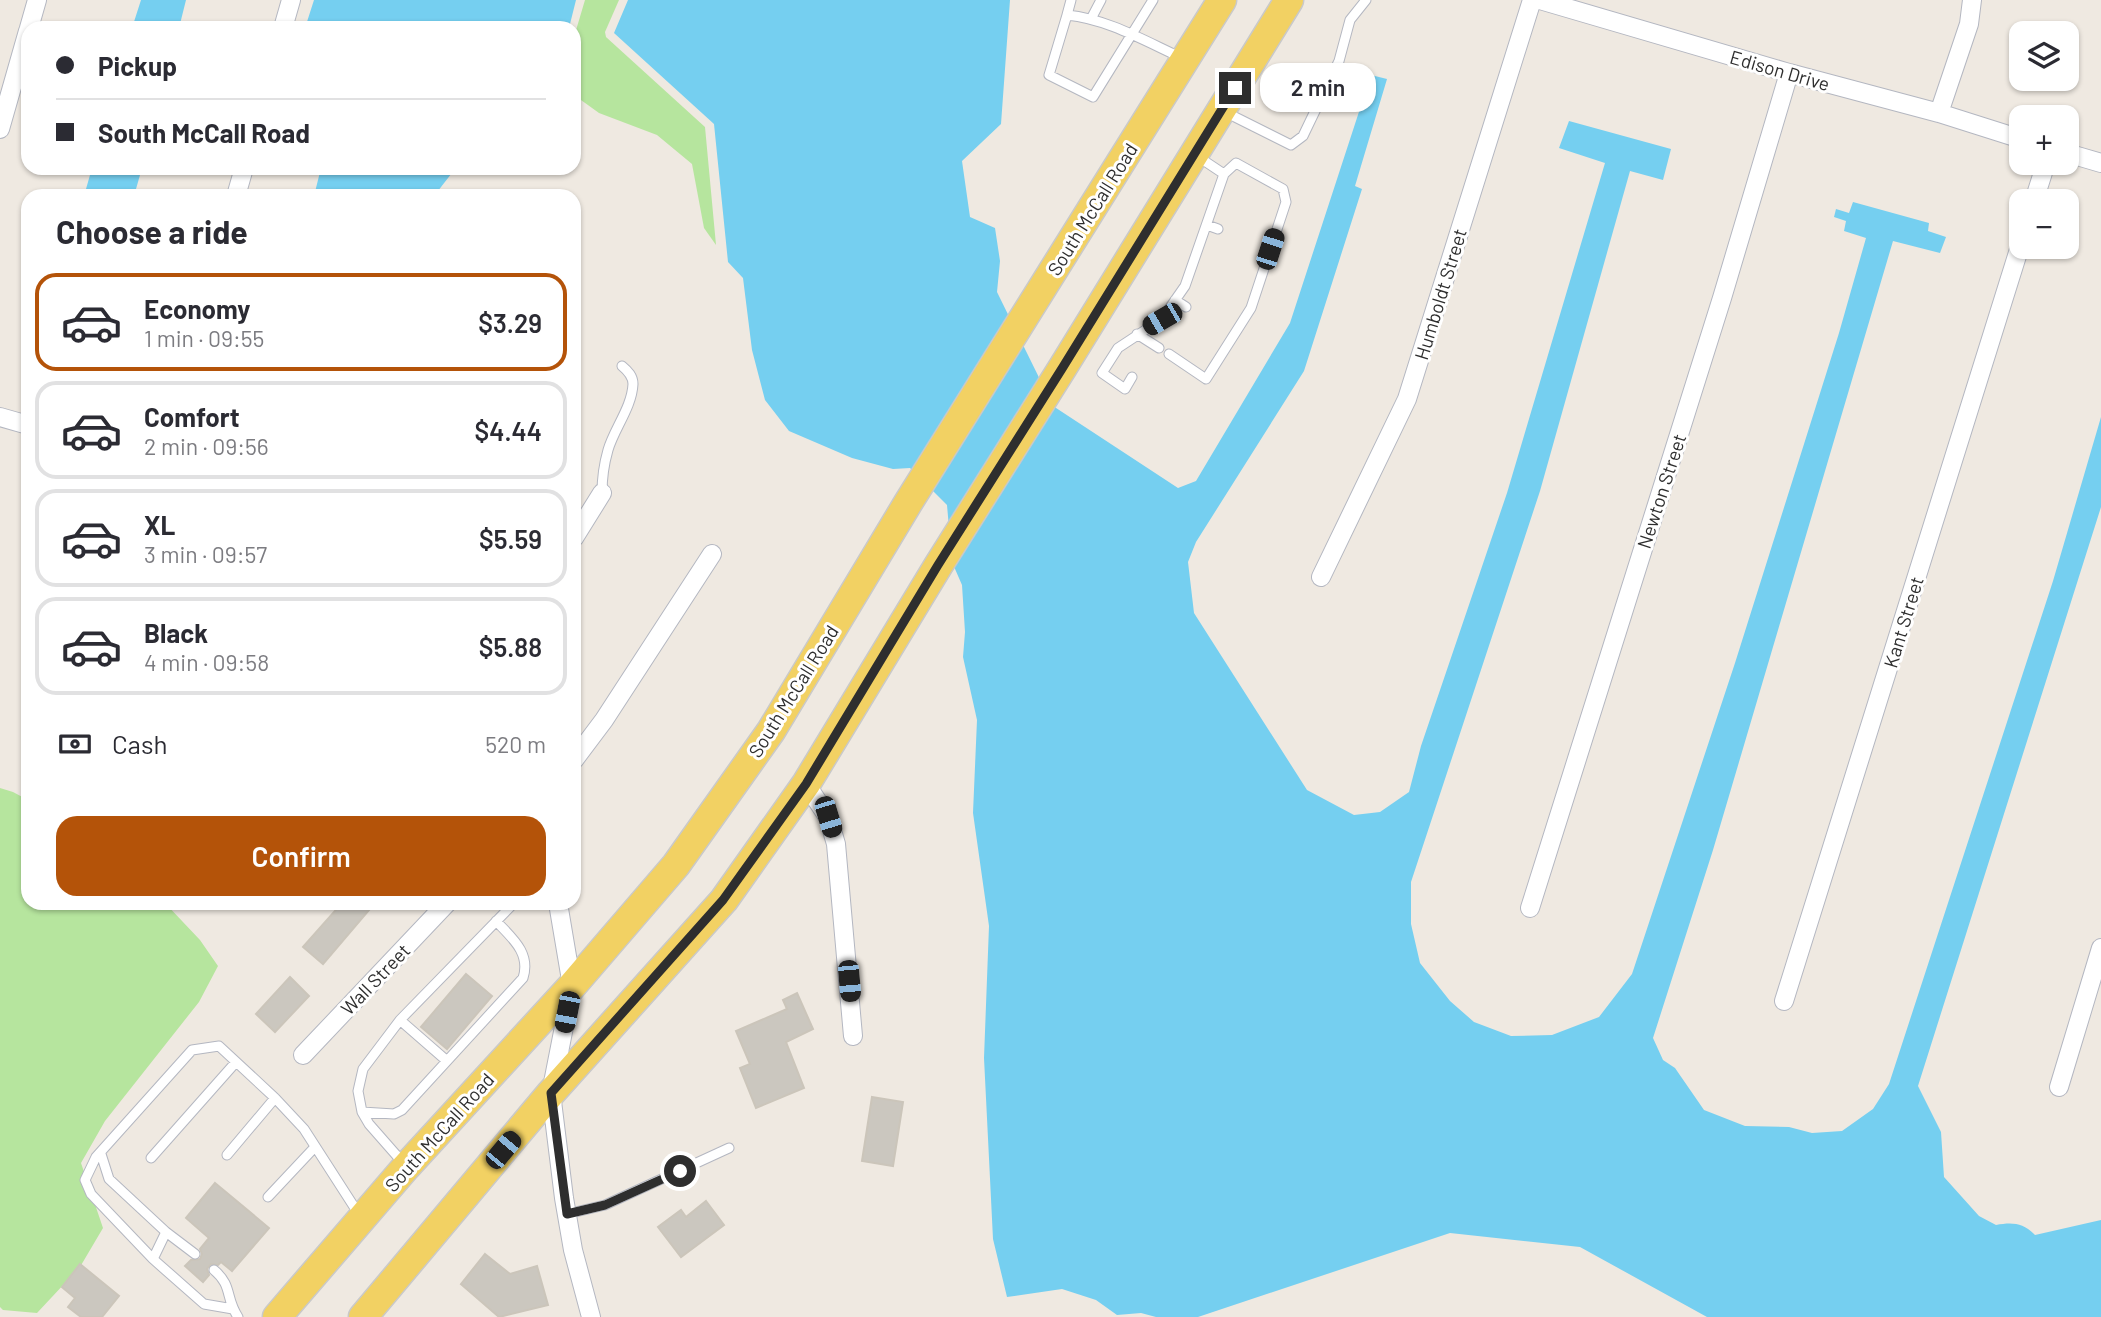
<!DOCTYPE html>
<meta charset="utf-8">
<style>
body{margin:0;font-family:Barlow,sans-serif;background:#f2f2f3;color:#2b2b33;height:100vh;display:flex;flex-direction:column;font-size:26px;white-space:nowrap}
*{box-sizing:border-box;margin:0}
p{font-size:23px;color:#7c7c81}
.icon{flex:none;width:38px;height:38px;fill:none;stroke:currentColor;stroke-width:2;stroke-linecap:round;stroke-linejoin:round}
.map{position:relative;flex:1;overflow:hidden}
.sheet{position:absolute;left:21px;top:189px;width:560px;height:721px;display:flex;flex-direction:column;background:#fff;border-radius:21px;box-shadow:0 2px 5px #0004}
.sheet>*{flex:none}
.top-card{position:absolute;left:21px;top:21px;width:560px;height:154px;border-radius:21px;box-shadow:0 2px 5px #0004;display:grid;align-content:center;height:154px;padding:0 35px;background:#fff}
.tools{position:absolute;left:2009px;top:21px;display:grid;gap:14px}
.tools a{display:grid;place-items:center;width:70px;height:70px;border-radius:14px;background:#fff;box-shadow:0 2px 5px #0004;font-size:35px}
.end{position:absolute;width:32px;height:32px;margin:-16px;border:9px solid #2e2e2e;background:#fff;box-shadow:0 0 0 4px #fff}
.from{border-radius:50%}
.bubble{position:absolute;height:49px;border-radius:21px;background:#fff;box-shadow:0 2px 5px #0004;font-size:23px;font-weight:600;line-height:49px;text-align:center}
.car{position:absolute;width:21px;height:42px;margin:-21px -10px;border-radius:9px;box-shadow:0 0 5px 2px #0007;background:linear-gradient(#222 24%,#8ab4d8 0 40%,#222 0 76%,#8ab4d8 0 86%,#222 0)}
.top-card b{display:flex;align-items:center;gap:24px;height:66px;font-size:26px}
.top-card b+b{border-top:2px solid #e1e1e2}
.top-card i{width:18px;height:18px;background:#2b2b33}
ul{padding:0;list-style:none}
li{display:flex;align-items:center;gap:21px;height:98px;margin:0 14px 10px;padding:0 21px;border:4px solid #e1e1e2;border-radius:21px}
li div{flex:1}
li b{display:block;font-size:26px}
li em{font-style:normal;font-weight:600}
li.on{border-color:#b45309}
li>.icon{width:63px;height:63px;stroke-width:1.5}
h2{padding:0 35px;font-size:32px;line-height:84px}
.pay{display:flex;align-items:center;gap:18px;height:77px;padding:0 35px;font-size:26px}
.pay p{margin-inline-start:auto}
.action{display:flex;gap:14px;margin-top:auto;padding:14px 35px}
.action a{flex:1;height:80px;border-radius:21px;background:#b45309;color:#fff;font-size:28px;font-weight:600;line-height:80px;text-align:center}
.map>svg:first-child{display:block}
.green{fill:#b6e59e}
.water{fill:#75cff0}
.building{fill:#cbc7bf;stroke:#cbc5ba;stroke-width:2}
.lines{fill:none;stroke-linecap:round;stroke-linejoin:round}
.lane-casing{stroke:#b4b7c1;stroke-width:11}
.street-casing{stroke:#b4b7c1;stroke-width:20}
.primary-casing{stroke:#c9c9c9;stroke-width:31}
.lane{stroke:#fff;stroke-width:9}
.street{stroke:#fff;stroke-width:18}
.primary{stroke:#f2d163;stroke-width:28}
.route{stroke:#2e2e2e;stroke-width:9}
.labels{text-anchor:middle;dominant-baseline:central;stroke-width:6;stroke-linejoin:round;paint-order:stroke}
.street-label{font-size:19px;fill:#2e2e2e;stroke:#fff}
</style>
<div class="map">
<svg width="2101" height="1317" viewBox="0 0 2101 1317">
<rect width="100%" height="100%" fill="#efe9e1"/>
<path class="green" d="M585 0H619L605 32 606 37 705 127 716 245 704 228 692 164 657 135 599 113 574 95V37Z
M0 788 13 792 28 800V903H165L200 940 218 966 199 1002 105 1121 81 1163 103 1228 80 1267 37 1313 3 1310 0 1307Z"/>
<path class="water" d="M141 0H186L179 28H132Z
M314 0H576L569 28H305Z
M628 0H1010L1001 124 962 161 970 217 995 228 1000 261 997 292 1053 406 1178 488 1196 481 1290 323 1371 75 1387 79 1355 186 1362 189 1304 371 1196 542 1188 562 1194 613 1307 790 1354 815 1380 812 1409 792 1421 746 1507 493 1605 163 1559 148 1569 121 1671 149 1663 180 1630 171 1540 491 1411 882V924L1420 963 1450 1001 1474 1022 1511 1036 1552 1035 1599 1017 1632 974 1735 663 1839 333 1866 238 1844 231 1846 221 1834 217 1836 209 1849 213 1853 202 1929 223 1928 231 1946 237 1940 253 1893 241 1713 850 1653 1038 1663 1060 1675 1068 1704 1110 1745 1126 1789 1127 1812 1133 1842 1131 1873 1109 1889 1084 2053 581 2101 417V507L1918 1086 1941 1132 1944 1177 1979 1216 1996 1225C2013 1222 2023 1223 2035 1235L2101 1220V1317H1707L1580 1247 1450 1233 1198 1317H1156L1141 1313 1117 1315 1096 1300 1062 1289 1007 1297 993 1239 984 1058 989 926 973 813 977 720 963 657 965 632 962 585 952 562 947 505 910 468 893 469 852 458 789 431 765 400 752 350 743 278 728 262 714 124 614 33Z
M92 168H142L134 196H84Z
M321 168H453L455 169 434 196H314Z"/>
<path class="building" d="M342 903H375L323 964 303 947Z
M466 974 492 996 447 1049 421 1027Z
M290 977 309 996 275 1032 256 1014Z
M797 993 813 1029 786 1042 804 1088 756 1108 740 1068 750 1064 736 1031 787 1009 783 1000Z
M872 1097 903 1102 893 1166 862 1161Z
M215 1183 269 1228 232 1271 221 1262 218 1265 211 1264 207 1269 209 1275 203 1282 185 1266 191 1260 200 1259 202 1254 200 1249 209 1238 186 1218Z
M706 1201 724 1225 681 1257 658 1227 681 1210 686 1217Z
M485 1254 510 1274 537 1266 548 1305 499 1317 461 1284Z
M80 1264 119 1296 102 1317H81L68 1307 75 1298 62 1287Z"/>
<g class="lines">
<defs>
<path id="lane" d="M1153 0 1093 97 1049 75 1067 15C1107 19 1143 40 1180 57
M1067 15 1071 0
M1092 17 1101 0
M1225 112 1291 145 1303 136 1339 61 1350 20 1366 0
M1197 156 1224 174
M1207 225 1218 229
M1175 300 1186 307
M1137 334 1159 348
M1132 377 1125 389 1102 373 1118 348 1162 319 1185 286 1224 174 1236 163 1283 189 1286 202 1251 308 1206 379 1169 354
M602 493C602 479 604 464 608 450 614 429 632 407 633 384 633 376 628 371 622 366
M400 1020 447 1061
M362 1112 394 1114 402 1110 523 978C531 953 512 938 496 921
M101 1154 109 1179 166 1232 195 1254
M227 1155 275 1098
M151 1158 236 1062
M405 1165 369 1124 362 1112 358 1091 363 1069 400 1020 514 903
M268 1197 314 1148
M567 1214 605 1205 729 1148
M153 1259 166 1232
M214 1270C233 1286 225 1298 238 1317
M233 1309 204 1304 153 1259 91 1194 85 1180 96 1157 192 1050 219 1046 275 1098 304 1129 360 1216"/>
<path id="street" d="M1540 0 1789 73 1939 113 2021 139
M29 28 37 0
M283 28 291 0
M1939 113 1969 24 1972 0
M0 129 28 31
M2067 153 2101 163
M236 196 244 168
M2034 201 2046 163
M0 417 28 425
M574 538 602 493
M1321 577 1407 399 1532 0
M574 760 604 720 712 554
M806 784 828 817 836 844 853 1036
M558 903 572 986 551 1093 564 1198 573 1250 591 1317
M1530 908 1722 298 1789 73
M1784 1001 2021 243
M303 1055 447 903
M2059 1087 2101 948"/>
<path id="primary" d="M277 1317 406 1167 572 986 676 865 771 731 908 503 1222 0
M363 1317 551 1093 724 900 806 784 938 566 1063 367 1289 0"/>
</defs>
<use href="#lane" class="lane-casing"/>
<use href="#street" class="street-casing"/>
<use href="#primary" class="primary-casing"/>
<use href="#lane" class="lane"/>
<use href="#street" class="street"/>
<use href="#primary" class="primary"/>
</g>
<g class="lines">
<path class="route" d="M680 1171 605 1205 567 1214 551 1093 723 900 806 784 938 565 1063 367 1235 88"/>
</g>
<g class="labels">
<g class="street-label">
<text transform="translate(1780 70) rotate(16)">Edison Drive</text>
<text transform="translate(1092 209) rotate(-58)">South McCall Road</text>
<text transform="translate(1440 294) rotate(-73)">Humboldt Street</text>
<text transform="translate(1661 491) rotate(-72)">Newton Street</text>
<text transform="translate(1903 622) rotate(-73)">Kant Street</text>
<text transform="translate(793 691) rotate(-58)">South McCall Road</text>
<text transform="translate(375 979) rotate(-46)">Wall Street</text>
<text transform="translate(439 1132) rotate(-48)">South McCall Road</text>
</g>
</g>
</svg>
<div class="tools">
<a><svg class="icon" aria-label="layers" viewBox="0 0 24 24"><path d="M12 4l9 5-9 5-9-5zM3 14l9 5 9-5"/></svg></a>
<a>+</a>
<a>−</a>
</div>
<i class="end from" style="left:680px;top:1171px"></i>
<i class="end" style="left:1235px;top:88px"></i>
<div class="bubble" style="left:1260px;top:63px;width:116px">2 min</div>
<i class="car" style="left:1270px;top:249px;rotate:18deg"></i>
<i class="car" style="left:1162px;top:319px;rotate:240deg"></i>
<i class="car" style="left:828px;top:817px;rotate:163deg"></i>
<i class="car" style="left:849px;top:981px;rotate:175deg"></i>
<i class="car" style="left:567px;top:1012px;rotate:191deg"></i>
<i class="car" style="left:503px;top:1150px;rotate:40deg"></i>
<div class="top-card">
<b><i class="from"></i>Pickup</b>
<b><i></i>South McCall Road</b>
</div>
<section class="sheet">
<h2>Choose a ride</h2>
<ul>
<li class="on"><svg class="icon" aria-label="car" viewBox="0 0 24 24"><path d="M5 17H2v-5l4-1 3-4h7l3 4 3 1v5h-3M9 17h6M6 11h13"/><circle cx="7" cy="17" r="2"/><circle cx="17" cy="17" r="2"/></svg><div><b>Economy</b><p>1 min · 09:55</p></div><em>$3.29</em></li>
<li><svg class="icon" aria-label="car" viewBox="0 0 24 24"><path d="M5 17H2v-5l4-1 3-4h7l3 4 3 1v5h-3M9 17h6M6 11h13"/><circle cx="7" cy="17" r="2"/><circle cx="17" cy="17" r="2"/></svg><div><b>Comfort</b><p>2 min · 09:56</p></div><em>$4.44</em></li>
<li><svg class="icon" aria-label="car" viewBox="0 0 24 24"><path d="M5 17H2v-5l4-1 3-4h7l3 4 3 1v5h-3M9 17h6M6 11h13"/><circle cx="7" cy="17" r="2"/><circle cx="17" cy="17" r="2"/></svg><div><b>XL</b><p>3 min · 09:57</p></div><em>$5.59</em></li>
<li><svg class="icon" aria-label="car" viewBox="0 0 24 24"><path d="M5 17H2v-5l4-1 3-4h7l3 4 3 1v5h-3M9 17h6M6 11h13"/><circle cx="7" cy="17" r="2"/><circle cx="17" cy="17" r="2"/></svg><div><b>Black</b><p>4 min · 09:58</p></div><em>$5.88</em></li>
</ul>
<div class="pay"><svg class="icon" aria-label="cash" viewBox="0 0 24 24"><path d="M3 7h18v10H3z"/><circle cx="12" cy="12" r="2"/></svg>Cash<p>520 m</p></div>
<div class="action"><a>Confirm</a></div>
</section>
</div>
